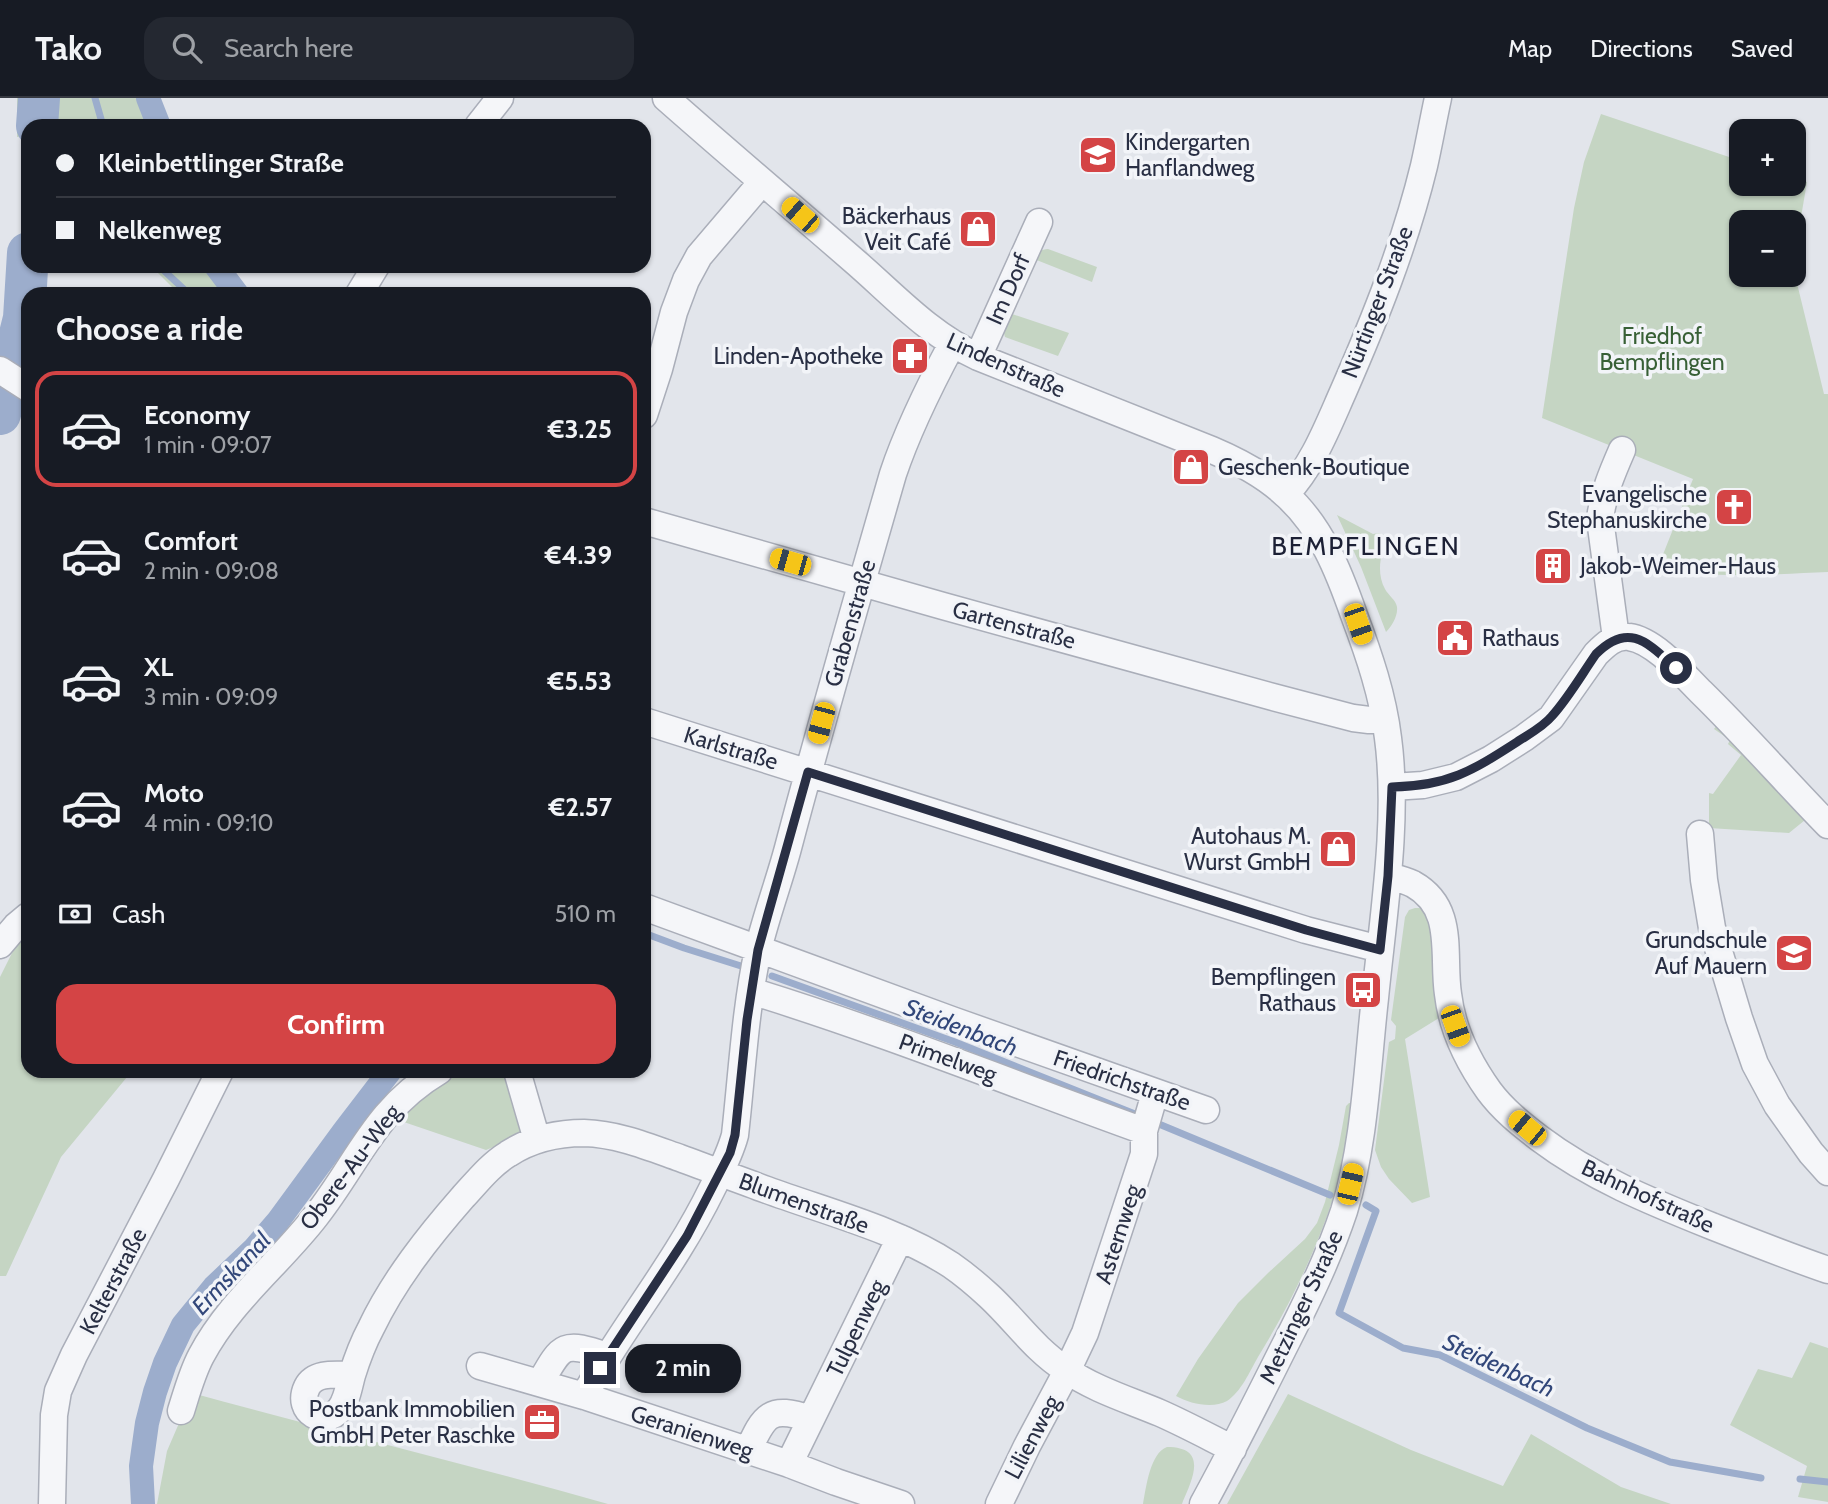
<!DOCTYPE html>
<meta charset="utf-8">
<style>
body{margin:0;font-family:Cabin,sans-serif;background:#242831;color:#f1f3f6;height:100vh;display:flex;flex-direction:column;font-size:26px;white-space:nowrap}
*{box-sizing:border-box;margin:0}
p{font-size:23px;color:#9ea1a6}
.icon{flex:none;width:38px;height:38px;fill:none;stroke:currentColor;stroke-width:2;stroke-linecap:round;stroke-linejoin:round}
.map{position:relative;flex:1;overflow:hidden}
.details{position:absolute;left:21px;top:189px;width:630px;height:791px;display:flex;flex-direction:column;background:#171b24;border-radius:21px;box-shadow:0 2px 5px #0004}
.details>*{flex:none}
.banner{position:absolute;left:21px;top:21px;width:630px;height:154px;border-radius:21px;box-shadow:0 2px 5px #0004;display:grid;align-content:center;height:154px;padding:0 35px;background:#171b24}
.tools{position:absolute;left:1729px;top:21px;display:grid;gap:14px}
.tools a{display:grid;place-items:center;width:77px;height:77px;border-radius:14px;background:#171b24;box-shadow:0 2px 5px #0004;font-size:35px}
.end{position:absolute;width:32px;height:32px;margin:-16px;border:9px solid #292f44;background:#fff;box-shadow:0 0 0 4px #fff}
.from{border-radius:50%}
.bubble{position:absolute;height:49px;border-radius:21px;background:#171b24;box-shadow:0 2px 5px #0004;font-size:23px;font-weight:700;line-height:49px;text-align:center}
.car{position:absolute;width:21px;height:42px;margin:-21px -10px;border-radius:9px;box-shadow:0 0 5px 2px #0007;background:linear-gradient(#f5c518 24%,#345 0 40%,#f5c518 0 76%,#345 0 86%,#f5c518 0)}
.banner b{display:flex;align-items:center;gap:24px;height:66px;font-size:26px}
.banner b+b{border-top:2px solid #363941}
.banner i{width:18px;height:18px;background:#f1f3f6}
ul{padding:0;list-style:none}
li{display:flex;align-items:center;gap:21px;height:116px;margin:0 14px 10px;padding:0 21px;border:4px solid transparent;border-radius:21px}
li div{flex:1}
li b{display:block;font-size:26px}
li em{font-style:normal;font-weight:700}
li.on{border-color:#d44445}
li>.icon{width:63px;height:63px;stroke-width:1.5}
h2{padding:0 35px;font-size:32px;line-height:84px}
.pay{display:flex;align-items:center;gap:18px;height:77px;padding:0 35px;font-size:26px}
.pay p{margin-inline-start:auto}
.cta{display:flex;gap:14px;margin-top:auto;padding:14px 35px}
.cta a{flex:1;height:80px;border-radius:21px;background:#d44445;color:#fff;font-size:28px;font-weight:700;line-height:80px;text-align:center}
header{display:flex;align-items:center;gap:42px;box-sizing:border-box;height:98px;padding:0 35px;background:#171b24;border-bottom:2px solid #363941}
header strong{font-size:33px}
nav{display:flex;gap:38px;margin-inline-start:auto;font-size:24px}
.search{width:490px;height:63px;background:#242831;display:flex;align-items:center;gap:18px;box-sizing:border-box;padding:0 24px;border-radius:21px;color:#9ea1a6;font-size:26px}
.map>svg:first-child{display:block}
.green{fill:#c5d5c3;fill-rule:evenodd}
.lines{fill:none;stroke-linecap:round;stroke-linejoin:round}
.stream{stroke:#9cadcc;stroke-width:7}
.canal{stroke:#9cadcc;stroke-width:24}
.river{stroke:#9cadcc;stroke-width:42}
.minor-casing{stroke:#aaaeb9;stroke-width:29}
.minor{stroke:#f5f6f9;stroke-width:26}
.route{stroke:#292f44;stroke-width:9}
.labels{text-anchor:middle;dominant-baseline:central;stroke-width:7;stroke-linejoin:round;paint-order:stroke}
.poi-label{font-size:23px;fill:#292f44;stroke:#f2f4f8;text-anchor:end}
.street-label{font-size:23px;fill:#292f44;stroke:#f2f4f8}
.park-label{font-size:23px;fill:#386036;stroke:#f2f4f8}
.water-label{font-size:24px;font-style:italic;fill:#32477a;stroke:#f2f4f8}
.quarter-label{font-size:26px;letter-spacing:2px;fill:#1c2035;stroke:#f2f4f8}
</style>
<header>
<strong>Tako</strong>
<div class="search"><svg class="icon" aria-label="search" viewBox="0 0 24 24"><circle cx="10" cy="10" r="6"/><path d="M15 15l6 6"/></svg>Search here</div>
<nav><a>Map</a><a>Directions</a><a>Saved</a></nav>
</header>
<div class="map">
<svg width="1828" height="1406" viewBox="0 0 1828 1406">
<rect width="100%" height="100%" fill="#e2e5eb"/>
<path class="green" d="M17 0H138L149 28H28V37L17 39Z
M1601 16 1741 63V86H1794V80L1807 84 1800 125 1794 173 1824 296H1828V474C1775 476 1710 482 1658 469L1693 381 1542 320 1574 110 1584 64ZM1741 124H1794V177H1741Z
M1048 151 1097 169 1092 184 1034 161C1036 154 1040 152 1048 151Z
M151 168H208L230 196H179Z
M1009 215 1069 235 1058 258 1005 239 1003 231Z
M1337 417 1373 436 1379 435 1390 439C1380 453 1376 475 1385 491 1388 497 1396 502 1397 509 1398 518 1392 528 1386 534L1361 469Z
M1720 623 1810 718 1789 735 1709 730V695L1713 696 1741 657 1728 646 1730 642 1714 631Z
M1415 810H1420L1429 819 1439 920 1405 941 1430 1099 1412 1105 1389 1081 1381 1069 1375 1052 1389 944 1395 941 1396 928 1391 922 1405 819 1409 812Z
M28 833V973H132L61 1059 6 1178H0V879L21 837Z
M459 973H508L528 1035 486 1052 395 1021 420 994Z
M1349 1005H1351C1349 1023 1349 1041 1345 1058 1328 1129 1296 1197 1258 1259 1250 1273 1241 1294 1227 1303 1213 1311 1190 1306 1176 1298L1198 1261 1238 1205 1268 1175 1305 1141 1317 1125 1325 1104 1339 1047 1346 1008Z
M1810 1244 1828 1250V1404L1798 1399 1807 1368 1730 1327 1758 1271 1792 1280Z
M192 1295C331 1333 470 1367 608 1406H157L167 1353Z
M1288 1296 1411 1352 1503 1388 1531 1336 1621 1389 1671 1406H1227Z
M1167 1349C1208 1349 1193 1380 1183 1403L1182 1406H1143C1146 1390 1150 1355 1167 1349Z"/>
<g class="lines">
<path class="stream" d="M95 0 103 28
M159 168 189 196
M644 835 684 850 741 868
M772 878 955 944 1135 1016
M1154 1024 1330 1097
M1366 1107 1376 1113 1339 1215 1403 1250 1440 1257 1587 1330 1670 1364 1761 1380
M1800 1381 1828 1384"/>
<path class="canal" d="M148 0 159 28
M216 168 237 196
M143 1406 141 1368 147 1325 155 1294 165 1265 183 1227 214 1189 254 1151 278 1123 344 1033 390 973"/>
<path class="river" d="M37 28 39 0
M0 316 24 220 28 155"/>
<defs>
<path id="minor" d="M666 0C727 54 790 107 852 161 894 197 927 235 978 259L1212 352C1238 363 1265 377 1286 397 1321 428 1339 474 1354 517 1369 557 1383 598 1388 640 1399 722 1383 818 1375 900 1367 971 1365 1045 1344 1113 1328 1161 1306 1206 1283 1251 1257 1303 1231 1355 1203 1406
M478 28 500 0
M359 196 376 168
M978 259 1039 124
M0 272 28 290
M644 317 659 271 674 214 686 182 699 158 762 84
M1286 396C1313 367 1327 330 1343 294 1375 221 1405 146 1424 68 1429 46 1433 23 1438 0
M644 423 943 508 1273 599 1353 620 1369 622 1385 621
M1616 540 1600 421C1603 396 1612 375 1622 352
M644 623 1306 832 1380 851
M1392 689 1423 687 1456 679 1491 661 1524 640 1551 620 1596 556C1605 547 1615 537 1629 539 1654 542 1684 577 1701 594 1745 637 1785 683 1828 727
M1700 736 1704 782 1712 830 1739 920 1755 966 1777 1007 1811 1055 1828 1074
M1388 778C1396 780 1405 782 1413 786 1456 810 1442 856 1448 896 1452 931 1469 965 1489 993 1503 1012 1521 1026 1539 1040 1592 1080 1652 1104 1714 1129 1752 1144 1790 1159 1828 1172
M644 809 952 922 1206 1012
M0 847 16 828 28 818
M751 893C884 934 1013 986 1144 1033
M517 973 537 1042
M480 1268 584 1298 789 1366 836 1384 901 1406
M352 1277C338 1277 315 1273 307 1289 295 1314 325 1330 340 1311 347 1302 349 1288 352 1277 357 1261 363 1245 371 1230 394 1182 428 1139 463 1099 477 1084 490 1067 508 1056 531 1041 557 1035 584 1035 618 1036 649 1049 680 1060 709 1071 738 1081 767 1092 827 1114 898 1132 951 1167 964 1176 977 1187 989 1198 1015 1222 1035 1252 1065 1271 1093 1291 1129 1302 1160 1315 1185 1326 1209 1339 1233 1351
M540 1285C562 1246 563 1243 607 1258
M584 1298C624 1227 676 1165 712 1091 721 1073 730 1056 735 1037 742 975 745 913 758 852 766 818 779 784 788 750 821 625 857 501 893 376 908 331 929 289 952 246
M181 1313C187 1294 192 1275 201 1258 230 1203 279 1166 316 1118 359 1063 375 1011 439 973
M748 1353C764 1317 770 1307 810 1321
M789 1366 900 1140
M52 1406 54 1317 58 1293 74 1257 166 1081 220 973
M999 1406 1027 1348 1067 1273 1085 1235 1144 1056V1033L1155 995"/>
</defs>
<use href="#minor" class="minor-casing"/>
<use href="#minor" class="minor"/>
</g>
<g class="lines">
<path class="route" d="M600 1270 687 1138 730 1055 735 1037 747 922 758 852 808 674 1306 832 1380 852 1388 778 1392 689C1448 688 1472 673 1517 644 1529 636 1543 629 1552 618 1569 599 1582 576 1596 556 1629 523 1648 545 1676 570"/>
</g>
<defs>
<symbol id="school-square" viewBox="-11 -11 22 22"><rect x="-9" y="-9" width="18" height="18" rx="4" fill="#d44445" stroke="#f2f4f8"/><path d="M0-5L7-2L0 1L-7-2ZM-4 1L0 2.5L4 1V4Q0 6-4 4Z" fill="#fff"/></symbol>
<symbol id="shop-square" viewBox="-11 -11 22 22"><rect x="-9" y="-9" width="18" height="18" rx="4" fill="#d44445" stroke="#f2f4f8"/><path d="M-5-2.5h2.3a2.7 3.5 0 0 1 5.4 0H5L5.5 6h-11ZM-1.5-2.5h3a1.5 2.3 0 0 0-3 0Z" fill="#fff"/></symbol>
<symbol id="pharmacy-square" viewBox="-11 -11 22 22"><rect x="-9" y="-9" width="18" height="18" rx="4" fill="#d44445" stroke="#f2f4f8"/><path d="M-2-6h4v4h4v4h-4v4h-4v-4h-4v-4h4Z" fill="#fff"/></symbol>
<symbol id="church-square" viewBox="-11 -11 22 22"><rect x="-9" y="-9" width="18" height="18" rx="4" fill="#d44445" stroke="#f2f4f8"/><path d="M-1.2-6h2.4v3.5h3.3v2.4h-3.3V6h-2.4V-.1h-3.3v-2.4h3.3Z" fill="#fff"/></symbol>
<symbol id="building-square" viewBox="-11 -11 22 22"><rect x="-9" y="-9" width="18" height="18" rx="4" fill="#d44445" stroke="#f2f4f8"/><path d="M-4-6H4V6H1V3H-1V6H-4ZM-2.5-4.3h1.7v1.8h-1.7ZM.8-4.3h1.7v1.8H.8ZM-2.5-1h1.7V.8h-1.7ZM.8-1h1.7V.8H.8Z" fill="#fff"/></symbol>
<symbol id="civic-square" viewBox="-11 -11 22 22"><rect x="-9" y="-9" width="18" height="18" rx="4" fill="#d44445" stroke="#f2f4f8"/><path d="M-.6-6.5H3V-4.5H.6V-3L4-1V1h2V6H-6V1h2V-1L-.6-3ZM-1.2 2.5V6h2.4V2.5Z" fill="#fff"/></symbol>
<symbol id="bus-square" viewBox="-11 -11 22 22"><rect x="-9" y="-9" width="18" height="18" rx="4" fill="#d44445" stroke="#f2f4f8"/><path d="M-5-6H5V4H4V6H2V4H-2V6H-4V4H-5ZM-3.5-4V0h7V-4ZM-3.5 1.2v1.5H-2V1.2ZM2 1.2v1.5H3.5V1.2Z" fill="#fff"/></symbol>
<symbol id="office-square" viewBox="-11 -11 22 22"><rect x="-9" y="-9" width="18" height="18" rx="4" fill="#d44445" stroke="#f2f4f8"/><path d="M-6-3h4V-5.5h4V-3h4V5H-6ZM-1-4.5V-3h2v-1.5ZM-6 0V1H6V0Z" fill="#fff"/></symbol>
</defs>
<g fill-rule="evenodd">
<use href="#school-square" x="1076" y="35" width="44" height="44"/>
<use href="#shop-square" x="956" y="109" width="44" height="44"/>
<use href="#pharmacy-square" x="888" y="236" width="44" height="44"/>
<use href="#shop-square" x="1169" y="347" width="44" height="44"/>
<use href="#church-square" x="1712" y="387" width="44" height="44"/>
<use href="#building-square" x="1531" y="446" width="44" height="44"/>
<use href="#civic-square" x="1433" y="518" width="44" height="44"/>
<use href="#shop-square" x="1316" y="729" width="44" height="44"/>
<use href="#school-square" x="1772" y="833" width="44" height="44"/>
<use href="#bus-square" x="1341" y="870" width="44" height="44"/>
<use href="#office-square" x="520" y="1302" width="44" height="44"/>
</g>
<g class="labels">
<g class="poi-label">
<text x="1125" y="44" text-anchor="start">Kindergarten<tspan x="1125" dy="26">Hanflandweg</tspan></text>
<text x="951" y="118">Bäckerhaus<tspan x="951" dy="26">Veit Café</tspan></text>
<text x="883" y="258">Linden-Apotheke</text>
<text x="1218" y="369" text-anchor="start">Geschenk-Boutique</text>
<text x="1707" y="396">Evangelische<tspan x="1707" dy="26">Stephanuskirche</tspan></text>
<text x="1580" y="468" text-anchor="start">Jakob-Weimer-Haus</text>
<text x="1482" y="540" text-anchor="start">Rathaus</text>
<text x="1311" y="738">Autohaus M.<tspan x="1311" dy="26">Wurst GmbH</tspan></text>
<text x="1767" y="842">Grundschule<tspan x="1767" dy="26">Auf Mauern</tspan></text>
<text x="1336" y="879">Bempflingen<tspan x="1336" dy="26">Rathaus</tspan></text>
<text x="515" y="1311">Postbank Immobilien<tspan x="515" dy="26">GmbH Peter Raschke</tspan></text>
</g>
<g class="street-label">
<text transform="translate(1008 191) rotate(-66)">Im Dorf</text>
<text transform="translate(1377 204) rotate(-69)">Nürtinger Straße</text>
<text transform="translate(1006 267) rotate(24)">Lindenstraße</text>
<text transform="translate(850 525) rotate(-74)">Grabenstraße</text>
<text transform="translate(1014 527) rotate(15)">Gartenstraße</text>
<text transform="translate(731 650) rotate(17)">Karlstraße</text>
<text transform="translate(948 960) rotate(20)">Primelweg</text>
<text transform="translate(1122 982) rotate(19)">Friedrichstraße</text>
<text transform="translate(350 1069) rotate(-53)">Obere-Au-Weg</text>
<text transform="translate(1648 1098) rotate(25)">Bahnhofstraße</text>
<text transform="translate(804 1105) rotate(20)">Blumenstraße</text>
<text transform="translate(1118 1136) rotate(-72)">Asternweg</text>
<text transform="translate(113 1183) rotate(-62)">Kelterstraße</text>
<text transform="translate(1301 1209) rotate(-65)">Metzinger Straße</text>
<text transform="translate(856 1230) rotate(-64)">Tulpenweg</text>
<text transform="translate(692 1334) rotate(18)">Geranienweg</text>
<text transform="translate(1032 1339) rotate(-62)">Lilienweg</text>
</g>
<g class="park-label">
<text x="1662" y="238">Friedhof<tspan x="1662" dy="26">Bempflingen</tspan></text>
</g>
<g class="water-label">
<text transform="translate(961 929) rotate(21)">Steidenbach</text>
<text transform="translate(231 1175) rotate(-47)">Ermskanal</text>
<text transform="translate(1499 1267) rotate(25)">Steidenbach</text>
</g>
<g class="quarter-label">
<text x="1366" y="448">BEMPFLINGEN</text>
</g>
</g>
</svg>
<div class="tools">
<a>+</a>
<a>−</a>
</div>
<i class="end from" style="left:1676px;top:570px"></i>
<i class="end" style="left:600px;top:1270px"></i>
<div class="bubble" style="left:625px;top:1246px;width:116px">2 min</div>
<i class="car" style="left:800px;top:117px;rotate:311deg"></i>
<i class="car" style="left:790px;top:464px;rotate:286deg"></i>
<i class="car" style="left:1358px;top:526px;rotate:161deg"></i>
<i class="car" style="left:821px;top:625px;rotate:195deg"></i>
<i class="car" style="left:1455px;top:928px;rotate:160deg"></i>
<i class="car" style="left:1527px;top:1030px;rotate:310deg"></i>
<i class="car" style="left:1350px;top:1086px;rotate:13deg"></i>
<div class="banner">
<b><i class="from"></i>Kleinbettlinger Straße</b>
<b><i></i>Nelkenweg</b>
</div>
<section class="details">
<h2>Choose a ride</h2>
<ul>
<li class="on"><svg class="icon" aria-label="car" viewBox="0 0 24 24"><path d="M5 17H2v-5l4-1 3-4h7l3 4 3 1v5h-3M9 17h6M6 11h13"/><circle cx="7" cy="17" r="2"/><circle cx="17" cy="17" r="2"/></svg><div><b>Economy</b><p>1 min · 09:07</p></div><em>€3.25</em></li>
<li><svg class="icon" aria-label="car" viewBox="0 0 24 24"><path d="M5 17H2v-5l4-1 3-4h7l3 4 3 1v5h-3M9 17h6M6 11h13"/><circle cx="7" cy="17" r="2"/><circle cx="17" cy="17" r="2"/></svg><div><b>Comfort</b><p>2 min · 09:08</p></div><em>€4.39</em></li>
<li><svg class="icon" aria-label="car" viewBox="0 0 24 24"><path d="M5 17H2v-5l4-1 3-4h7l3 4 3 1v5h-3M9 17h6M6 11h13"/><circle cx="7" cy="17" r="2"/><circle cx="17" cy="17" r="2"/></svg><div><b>XL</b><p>3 min · 09:09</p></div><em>€5.53</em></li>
<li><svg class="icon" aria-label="car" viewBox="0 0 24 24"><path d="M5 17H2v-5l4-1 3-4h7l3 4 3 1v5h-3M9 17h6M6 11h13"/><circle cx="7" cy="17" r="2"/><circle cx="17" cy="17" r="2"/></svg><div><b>Moto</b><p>4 min · 09:10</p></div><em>€2.57</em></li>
</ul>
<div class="pay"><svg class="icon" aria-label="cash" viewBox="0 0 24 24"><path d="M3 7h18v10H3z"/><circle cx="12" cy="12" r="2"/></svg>Cash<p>510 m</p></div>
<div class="cta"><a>Confirm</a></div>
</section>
</div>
